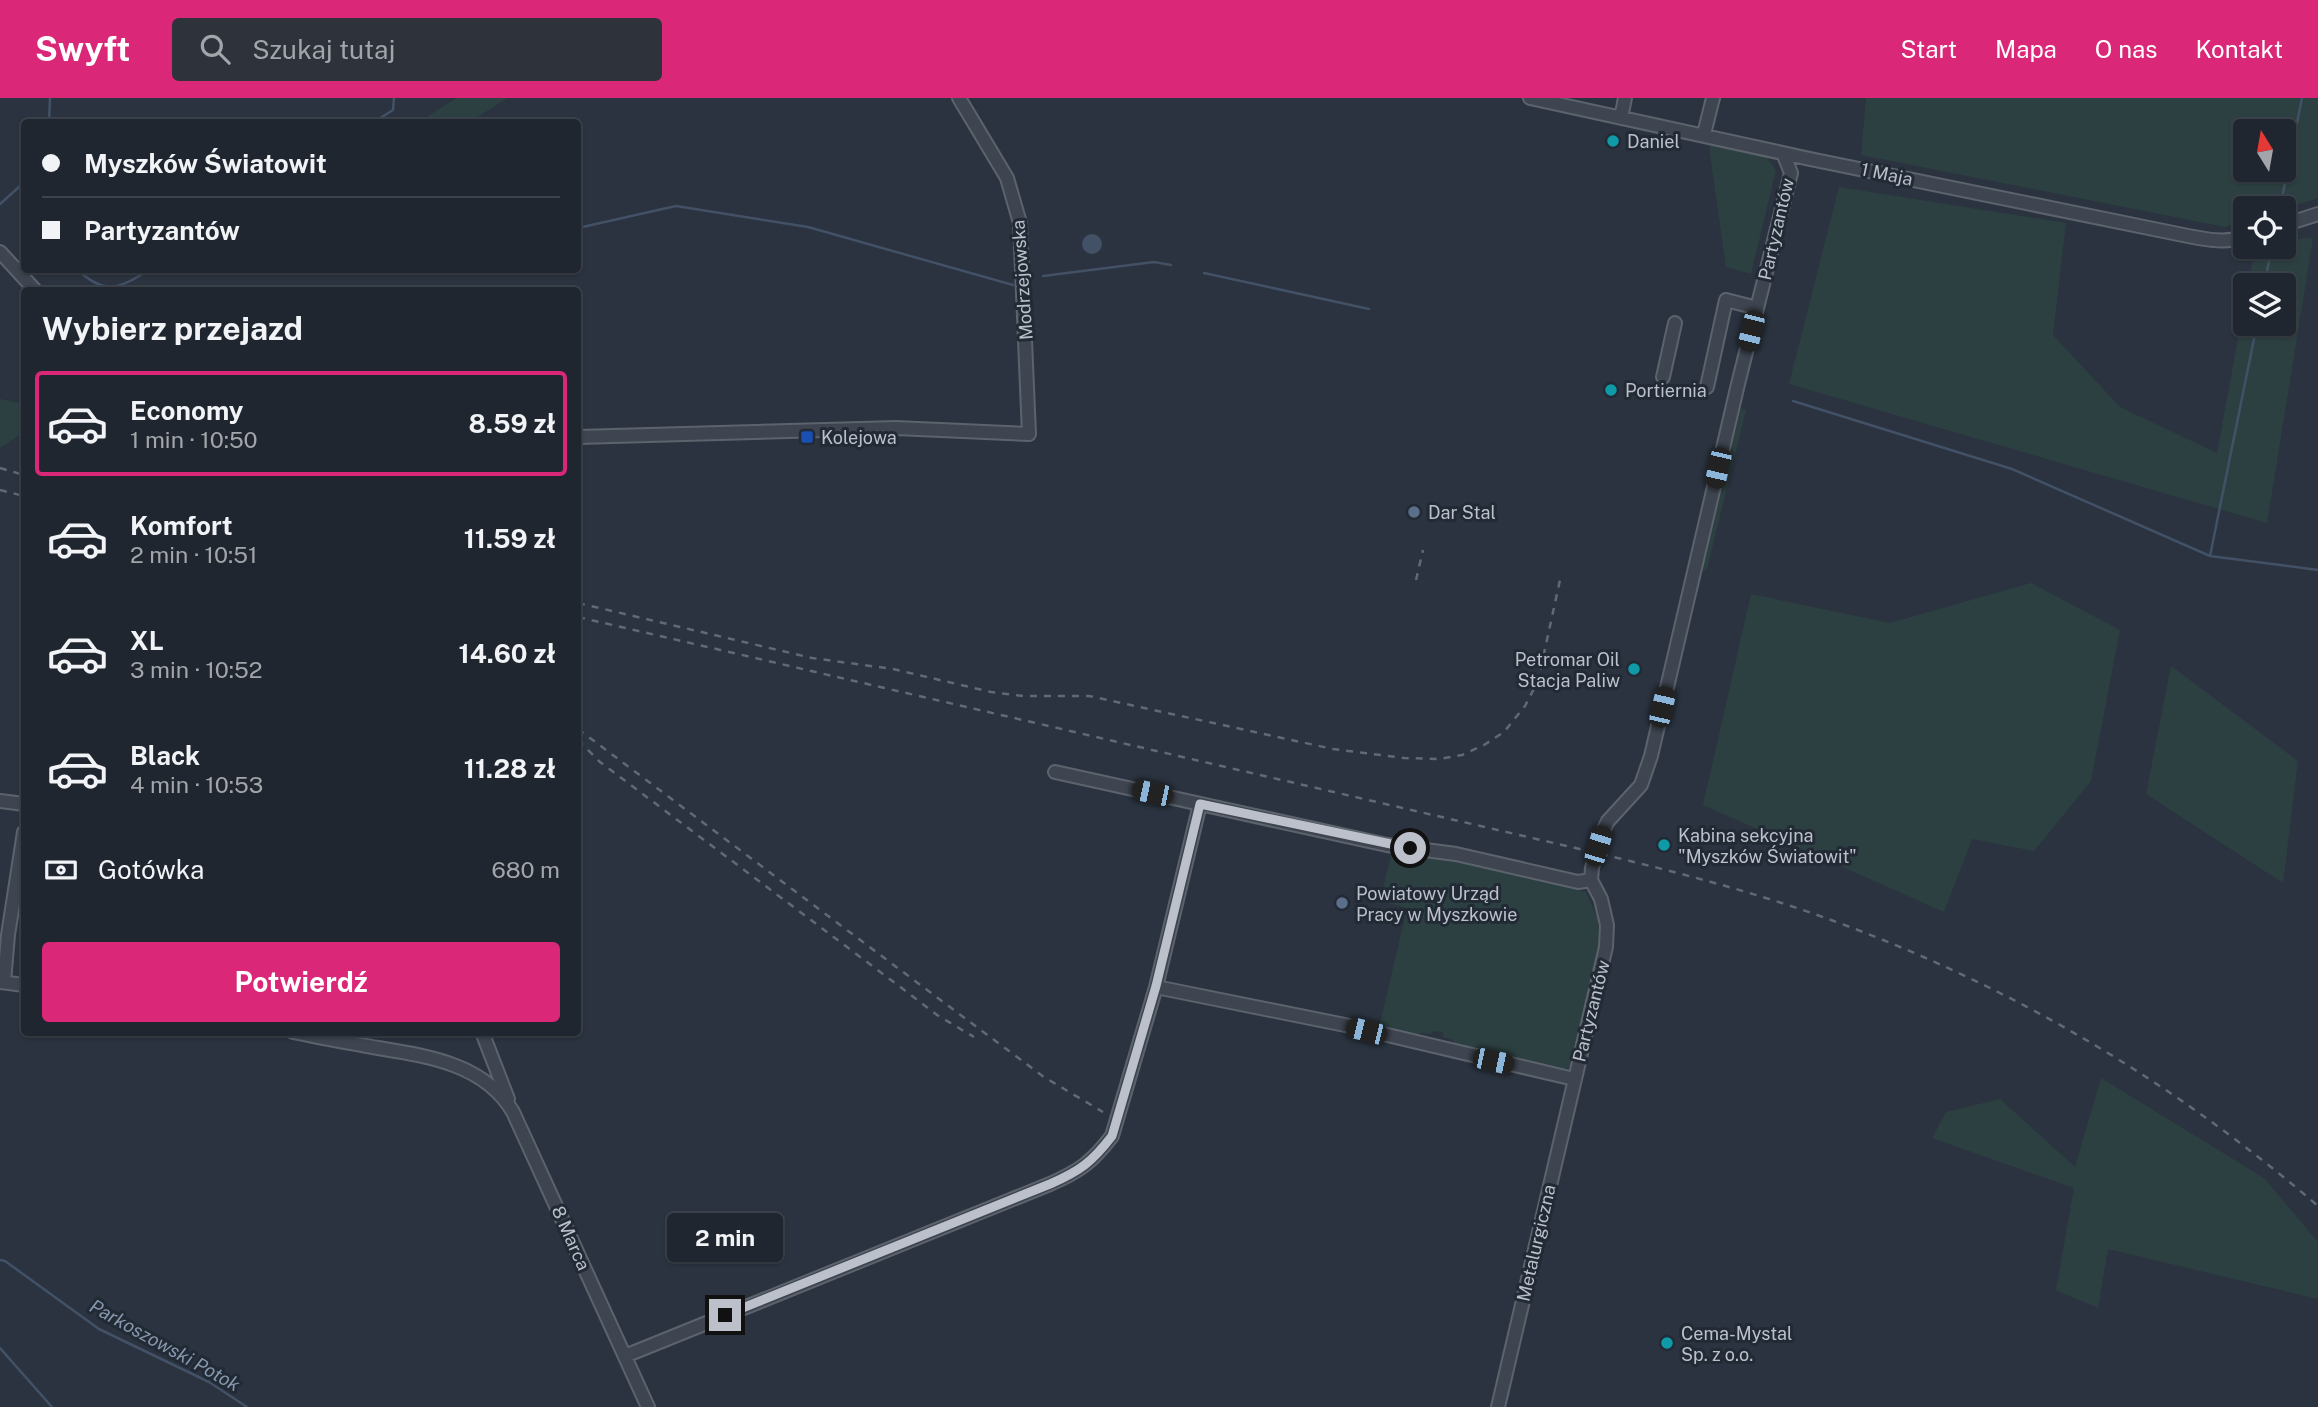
<!DOCTYPE html>
<html lang="pl">
<meta charset="utf-8">
<style>
body{margin:0;font-family:"Public Sans",sans-serif;background:#2d323b;color:#f1f3f6;height:100vh;display:flex;flex-direction:column;font-size:26px;white-space:nowrap}
*{box-sizing:border-box;margin:0}
p{font-size:23px;color:#a2a5aa}
.icon{flex:none;width:38px;height:38px;fill:none;stroke:currentColor;stroke-width:2;stroke-linecap:round;stroke-linejoin:round}
.map{position:relative;flex:1;overflow:hidden}
.details{position:absolute;left:21px;top:189px;width:560px;height:749px;display:flex;flex-direction:column;background:#20262f;border-radius:7px;box-shadow:0 2px 5px #0004,0 0 0 2px #3d434b}
.details>*{flex:none}
.banner{position:absolute;left:21px;top:21px;width:560px;height:154px;border-radius:7px;box-shadow:0 2px 5px #0004,0 0 0 2px #3d434b;display:grid;align-content:center;height:154px;padding:0 21px;background:#20262f}
.needle{width:46px;rotate:349deg}
.buttons{position:absolute;left:2233px;top:21px;display:grid;gap:14px}
.buttons a{display:grid;place-items:center;width:63px;height:63px;border-radius:7px;background:#20262f;box-shadow:0 2px 5px #0004,0 0 0 2px #3d434b;font-size:35px}
.end{position:absolute;width:32px;height:32px;margin:-16px;border:9px solid #bbc0ca;background:#111;box-shadow:0 0 0 4px #111}
.from{border-radius:50%}
.bubble{position:absolute;height:49px;border-radius:7px;background:#20262f;box-shadow:0 2px 5px #0004,0 0 0 2px #3d434b;font-size:23px;font-weight:700;line-height:49px;text-align:center}
.car{position:absolute;width:21px;height:42px;margin:-21px -10px;border-radius:9px;box-shadow:0 0 5px 2px #0007;background:linear-gradient(#222 24%,#8ab4d8 0 40%,#222 0 76%,#8ab4d8 0 86%,#222 0)}
.banner b{display:flex;align-items:center;gap:24px;height:66px;font-size:26px}
.banner b+b{border-top:2px solid #3d434b}
.banner i{width:18px;height:18px;background:#f1f3f6}
ul{padding:0;list-style:none}
li{display:flex;align-items:center;gap:21px;height:105px;margin:0 14px 10px;padding:0 7px;border:4px solid transparent;border-radius:7px}
li div{flex:1}
li b{display:block;font-size:26px}
li em{font-style:normal;font-weight:700}
li.selected{border-color:#db2777}
li>.icon{width:63px;height:63px;stroke-width:1.5}
h2{padding:0 21px;font-size:32px;line-height:84px}
.pay{display:flex;align-items:center;gap:18px;height:77px;padding:0 21px;font-size:26px}
.pay p{margin-inline-start:auto}
.button{display:flex;gap:14px;margin-top:auto;padding:14px 21px}
.button a{flex:1;height:80px;border-radius:7px;background:#db2777;color:#fff;font-size:28px;font-weight:700;line-height:80px;text-align:center}
header{display:flex;align-items:center;gap:42px;box-sizing:border-box;height:98px;padding:0 35px;background:#db2777;color:#fff}
header strong{font-size:33px}
nav{display:flex;gap:38px;margin-inline-start:auto;font-size:24px}
.search{width:490px;height:63px;background:#2d323b;display:flex;align-items:center;gap:18px;box-sizing:border-box;padding:0 24px;border-radius:7px;color:#a2a5aa;font-size:26px}
.map>svg:first-child{display:block}
.green{fill:#2d4041;fill-rule:evenodd}
.water{fill:#425166}
.lines{fill:none;stroke-linecap:round;stroke-linejoin:round}
.stream{stroke:#425166;stroke-width:2.5}
.minor-casing{stroke:#5c636d;stroke-width:16}
.minor{stroke:#3e4550;stroke-width:12}
.rail{stroke:#606976;stroke-width:2.5;stroke-dasharray:7 7;stroke-linecap:butt}
.route{stroke:#bbc0ca;stroke-width:9}
.culture-dot{fill:#0f9aa8;stroke:#222a35;stroke-width:2.5}
.transit-dot{fill:#1a4fb4;stroke:#222a35;stroke-width:2.5}
.service-dot{fill:#5c6f8a;stroke:#222a35;stroke-width:2.5}
.labels{text-anchor:middle;dominant-baseline:central;stroke-width:6;stroke-linejoin:round;paint-order:stroke}
.poi-label{font-size:18px;fill:#bbc0ca;stroke:#222a35;text-anchor:start}
.street-label{font-size:18px;fill:#bbc0ca;stroke:#222a35}
.water-label{font-size:19px;font-style:italic;fill:#8697ad;stroke:#222a35}
</style>
<header>
<strong>Swyft</strong>
<div class="search"><svg class="icon" aria-label="search" viewBox="0 0 24 24"><circle cx="10" cy="10" r="6"/><path d="M15 15l6 6"/></svg>Szukaj tutaj</div>
<nav><a>Start</a><a>Mapa</a><a>O nas</a><a>Kontakt</a></nav>
</header>
<div class="map">
<svg width="2318" height="1309" viewBox="0 0 2318 1309">
<rect width="100%" height="100%" fill="#2a333f"/>
<path class="green" d="M456 0H507L470 24H419Z
M1866 0H2318V100L2284 111 2245 110V123L2225 129 1861 57ZM2284 33V72H2245V33Z
M1715 45 1764 56 1776 72 1751 176 1726 169 1709 49Z
M1839 89 2066 125 2053 237 2120 309 2217 355 2245 203V226H2284V187H2248L2255 149H2284V142L2313 140 2267 425 1789 286Z
M0 301 24 306V334L0 350Z
M1741 310 1746 312 1707 471 1704 473 1703 470Z
M2031 485 2120 532 2091 683 2034 753 1972 741 1944 814 1703 707 1751 496 1890 525Z
M2171 568 2298 663 2283 785 2146 696Z
M1392 753 1456 761 1586 794 1598 822 1599 845 1572 964 1568 970 1560 972 1457 947 1451 941 1443 939V934L1433 933 1432 936 1421 935 1415 938 1379 930 1407 810 1380 803Z
M2101 980 2264 1080 2318 1144V1201L2108 1151 2098 1210 2056 1192 2074 1090 1932 1040 1946 1014 2000 1001 2075 1069Z"/>
<path class="water" d="M1082 146a10 10 0 1 1 20 0a10 10 0 1 1-20 0Z"/>
<g class="lines">
<path class="stream" d="M49 24 50 0
M374 24 393 12 394 0
M19 89 24 95
M0 106 19 89 24 79
M2280 110 2302 0
M578 130 676 108 808 129 1013 187
M78 172C105 198 120 190 149 172
M1204 175 1369 211
M1043 178 1154 164 1171 167
M2264 187 2272 149
M1793 303 2012 371 2210 458 2318 472
M2210 458 2257 226
M0 1162 5 1163 99 1231 209 1284 247 1309
M0 1250 52 1309"/>
<defs>
<path id="minor" d="M1530 0 1810 61 2188 138C2208 142 2226 145 2245 139
M1621 20 1625 0
M1704 36 1713 0
M2284 127 2318 116
M0 154 35 192
M1663 279 1675 225
M1707 289 1726 202 1757 210
M578 339 896 330 1029 336 1020 125 1007 80 959 0
M1055 674 1387 747 1456 756 1578 784 1591 782
M0 703 24 706
M0 884 24 887
M4 884 8 837 24 734
M1156 889 1345 927 1574 981
M293 934C321 940 350 945 378 950 427 958 485 966 513 1014L648 1309
M482 934 508 1001
M625 1258 1050 1086C1080 1073 1092 1064 1112 1038L1156 889 1200 706
M1498 1309 1606 849 1607 827 1601 801 1591 782 1592 770 1602 735 1608 723 1641 687 1651 658 1738 286 1791 75 1783 55"/>
</defs>
<use href="#minor" class="minor-casing"/>
<use href="#minor" class="minor"/>
<path class="rail" d="M0 370 24 377
M0 392 24 398
M1416 482 1423 452
M578 505 812 560 893 571 991 594 1023 598H1089L1333 651 1404 660 1439 661 1462 657 1484 647 1504 634 1525 608 1538 583 1560 482
M578 519 1597 755C1676 774 1755 794 1831 822 2010 887 2174 984 2318 1108
M578 631 978 930 1044 979 1103 1014
M578 642 600 664 903 891 937 917 974 939"/>
</g>
<g class="lines">
<path class="route" d="M725 1217 1050 1086C1080 1073 1092 1064 1112 1038L1156 888 1200 706 1410 750"/>
</g>
<g class="culture-dot">
<circle cx="1613" cy="43" r="7"/>
<circle cx="1611" cy="292" r="7"/>
<circle cx="1634" cy="571" r="7"/>
<circle cx="1664" cy="747" r="7"/>
<circle cx="1667" cy="1245" r="7"/>
</g>
<rect class="transit-dot" x="800" y="332" width="14" height="14" rx="3.5"/>
<g class="service-dot">
<circle cx="1414" cy="414" r="7"/>
<circle cx="1342" cy="805" r="7"/>
</g>
<g class="labels">
<g class="poi-label">
<text x="1627" y="43">Daniel</text>
<text x="1625" y="292">Portiernia</text>
<text x="821" y="339">Kolejowa</text>
<text x="1428" y="414">Dar Stal</text>
<text x="1620" y="561" text-anchor="end">Petromar Oil<tspan x="1620" dy="21">Stacja Paliw</tspan></text>
<text x="1678" y="737">Kabina sekcyjna<tspan x="1678" dy="21">"Myszków Światowit"</tspan></text>
<text x="1356" y="795">Powiatowy Urząd<tspan x="1356" dy="21">Pracy w Myszkowie</tspan></text>
<text x="1681" y="1235">Cema-Mystal<tspan x="1681" dy="21">Sp. z o.o.</tspan></text>
</g>
<g class="street-label">
<text transform="translate(1887 76) rotate(12)">1 Maja</text>
<text transform="translate(1776 131) rotate(-77)">Partyzantów</text>
<text transform="translate(1022 182) rotate(-94)">Modrzejowska</text>
<text transform="translate(1591 913) rotate(-76)">Partyzantów</text>
<text transform="translate(571 1140) rotate(66)">8 Marca</text>
<text transform="translate(1536 1145) rotate(-77)">Metalurgiczna</text>
</g>
<g class="water-label">
<text transform="translate(165 1247) rotate(29)">Parkoszowski Potok</text>
</g>
</g>
</svg>
<div class="buttons">
<a><svg class="needle" viewBox="-14 -14 28 28"><path d="M0-13l5 13h-10z" fill="#e53935"/><path d="M0 13l5-13h-10z" fill="#a2a5aa"/></svg></a>
<a><svg class="icon" aria-label="locate" viewBox="0 0 24 24"><circle cx="12" cy="12" r="6"/><path d="M12 2v4M12 18v4M2 12h4M18 12h4"/></svg></a>
<a><svg class="icon" aria-label="layers" viewBox="0 0 24 24"><path d="M12 4l9 5-9 5-9-5zM3 14l9 5 9-5"/></svg></a>
</div>
<i class="end from" style="left:1410px;top:750px"></i>
<i class="end" style="left:725px;top:1217px"></i>
<div class="bubble" style="left:667px;top:1115px;width:116px">2 min</div>
<i class="car" style="left:1751px;top:233px;rotate:194deg"></i>
<i class="car" style="left:1718px;top:370px;rotate:193deg"></i>
<i class="car" style="left:1662px;top:609px;rotate:13deg"></i>
<i class="car" style="left:1152px;top:695px;rotate:282deg"></i>
<i class="car" style="left:1598px;top:748px;rotate:17deg"></i>
<i class="car" style="left:1366px;top:933px;rotate:284deg"></i>
<i class="car" style="left:1493px;top:963px;rotate:102deg"></i>
<div class="banner">
<b><i class="from"></i>Myszków Światowit</b>
<b><i></i>Partyzantów</b>
</div>
<section class="details">
<h2>Wybierz przejazd</h2>
<ul>
<li class="selected"><svg class="icon" aria-label="car" viewBox="0 0 24 24"><path d="M5 17H2v-5l4-1 3-4h7l3 4 3 1v5h-3M9 17h6M6 11h13"/><circle cx="7" cy="17" r="2"/><circle cx="17" cy="17" r="2"/></svg><div><b>Economy</b><p>1 min · 10:50</p></div><em>8.59 zł</em></li>
<li><svg class="icon" aria-label="car" viewBox="0 0 24 24"><path d="M5 17H2v-5l4-1 3-4h7l3 4 3 1v5h-3M9 17h6M6 11h13"/><circle cx="7" cy="17" r="2"/><circle cx="17" cy="17" r="2"/></svg><div><b>Komfort</b><p>2 min · 10:51</p></div><em>11.59 zł</em></li>
<li><svg class="icon" aria-label="car" viewBox="0 0 24 24"><path d="M5 17H2v-5l4-1 3-4h7l3 4 3 1v5h-3M9 17h6M6 11h13"/><circle cx="7" cy="17" r="2"/><circle cx="17" cy="17" r="2"/></svg><div><b>XL</b><p>3 min · 10:52</p></div><em>14.60 zł</em></li>
<li><svg class="icon" aria-label="car" viewBox="0 0 24 24"><path d="M5 17H2v-5l4-1 3-4h7l3 4 3 1v5h-3M9 17h6M6 11h13"/><circle cx="7" cy="17" r="2"/><circle cx="17" cy="17" r="2"/></svg><div><b>Black</b><p>4 min · 10:53</p></div><em>11.28 zł</em></li>
</ul>
<div class="pay"><svg class="icon" aria-label="cash" viewBox="0 0 24 24"><path d="M3 7h18v10H3z"/><circle cx="12" cy="12" r="2"/></svg>Gotówka<p>680 m</p></div>
<div class="button"><a>Potwierdź</a></div>
</section>
</div>
